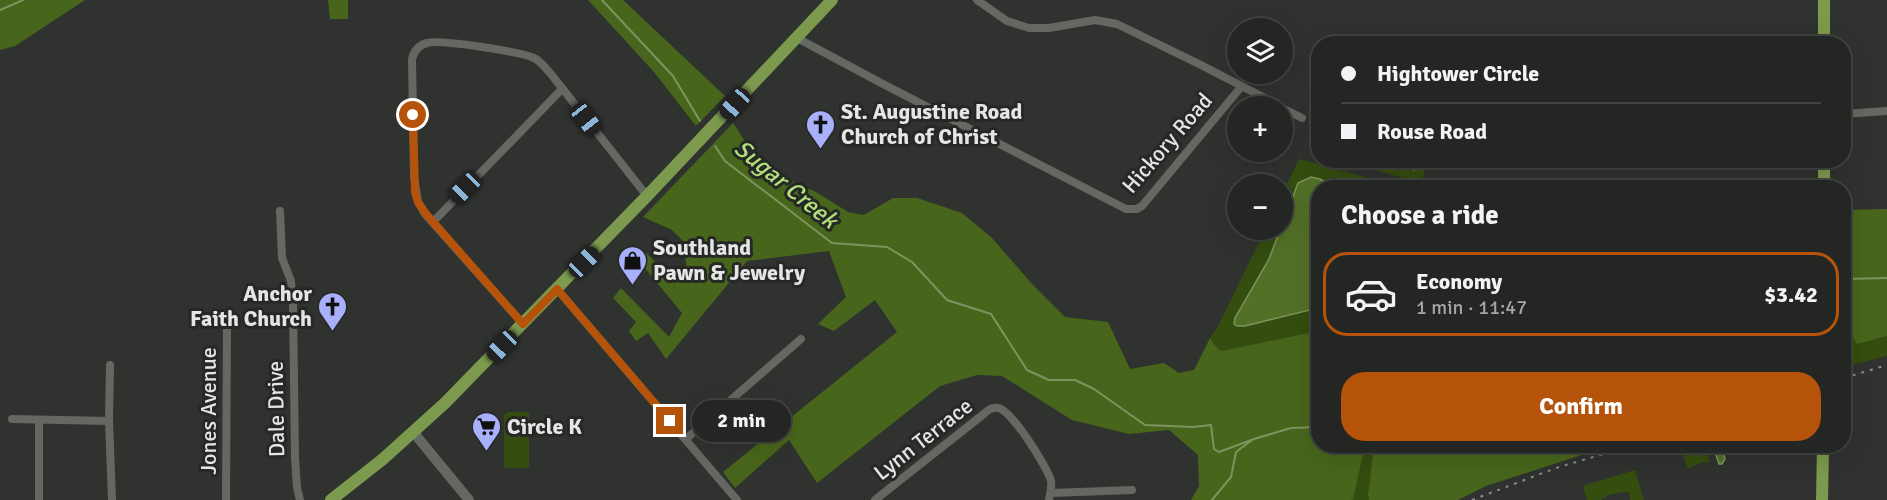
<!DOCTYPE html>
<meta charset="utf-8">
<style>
body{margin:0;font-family:Signika,sans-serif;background:#2c2e2b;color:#f1f3f6;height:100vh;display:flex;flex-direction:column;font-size:22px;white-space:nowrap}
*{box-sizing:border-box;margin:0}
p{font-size:20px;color:#a3a5a6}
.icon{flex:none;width:33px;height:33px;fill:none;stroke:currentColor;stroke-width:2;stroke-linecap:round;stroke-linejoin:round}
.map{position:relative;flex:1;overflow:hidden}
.sheet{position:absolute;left:1311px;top:180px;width:540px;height:273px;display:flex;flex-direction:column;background:#242623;border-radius:24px;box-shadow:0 6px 24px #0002,0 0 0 2px #414341}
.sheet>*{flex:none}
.banner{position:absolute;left:1311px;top:36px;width:540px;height:132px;border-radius:24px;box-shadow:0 6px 24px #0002,0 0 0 2px #414341;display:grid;align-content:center;height:132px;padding:0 30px;background:#242623}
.tools{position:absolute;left:1227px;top:18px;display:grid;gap:12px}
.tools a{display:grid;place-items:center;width:66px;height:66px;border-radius:50%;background:#242623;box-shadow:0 6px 24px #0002,0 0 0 2px #414341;font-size:30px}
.end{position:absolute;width:27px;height:27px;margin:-14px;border:8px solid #b45309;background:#fff;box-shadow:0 0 0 3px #fff}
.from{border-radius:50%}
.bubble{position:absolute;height:42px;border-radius:21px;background:#242623;box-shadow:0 6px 24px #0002,0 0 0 2px #414341;font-size:20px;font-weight:700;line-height:42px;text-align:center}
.car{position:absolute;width:18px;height:36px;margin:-18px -9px;border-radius:8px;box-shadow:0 0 4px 2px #0007;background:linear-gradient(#222 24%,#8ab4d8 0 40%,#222 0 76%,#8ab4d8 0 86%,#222 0)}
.banner b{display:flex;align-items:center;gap:21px;height:57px;font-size:22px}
.banner b+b{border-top:2px solid #414341}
.banner i{width:15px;height:15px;background:#f1f3f6}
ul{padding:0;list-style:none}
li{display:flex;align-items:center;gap:18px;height:84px;margin:0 12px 9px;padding:0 18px;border:3px solid transparent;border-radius:24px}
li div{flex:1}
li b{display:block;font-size:22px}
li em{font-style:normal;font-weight:700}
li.on{border-color:#b45309}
li>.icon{width:54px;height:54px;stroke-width:1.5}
h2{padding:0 30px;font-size:27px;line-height:72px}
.primary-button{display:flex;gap:12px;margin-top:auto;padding:12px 30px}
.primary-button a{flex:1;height:69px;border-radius:24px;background:#b45309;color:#fff;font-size:24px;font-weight:700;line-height:69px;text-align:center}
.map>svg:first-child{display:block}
.green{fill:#354d0f}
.forest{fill:#48661b}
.water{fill:#527127;stroke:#7e9460;stroke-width:1.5}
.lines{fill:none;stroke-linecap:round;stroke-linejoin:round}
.stream{stroke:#7e9460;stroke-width:2}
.street{stroke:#656763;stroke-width:8}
.secondary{stroke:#656763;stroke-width:10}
.primary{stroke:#7b9a4d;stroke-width:12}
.rail{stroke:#8a8c8a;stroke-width:2;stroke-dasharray:3 6;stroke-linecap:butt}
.route{stroke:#b45309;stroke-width:8}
.labels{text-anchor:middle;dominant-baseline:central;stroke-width:6;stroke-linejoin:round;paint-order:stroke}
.poi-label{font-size:22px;font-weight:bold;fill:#e4e5e4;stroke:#262825;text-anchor:start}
.street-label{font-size:22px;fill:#e4e5e4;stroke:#262825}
.water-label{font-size:24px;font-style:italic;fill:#b2df7b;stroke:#262825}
</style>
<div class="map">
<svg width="1887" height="500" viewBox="0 0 1887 500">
<rect width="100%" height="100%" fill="#30322f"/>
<path class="green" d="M1299 159 1402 187 1318 188V331L1221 351 1215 346 1210 338 1218 326 1265 230H1282L1283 193Z
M1344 161H1428L1421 183Z
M1844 324 1857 343 1887 336V356L1844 367Z
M508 412H529V468H504V415Z
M1365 446H1374L1368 495 1369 500H1351L1353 498Z
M1680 446H1706L1710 462 1704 463 1703 462 1688 469Z
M1635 470 1644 500H1630L1629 493 1624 492 1608 495 1601 500H1587L1583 486Z"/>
<path class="forest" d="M0 0H85L15 46 0 50Z
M328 0H348V19H330Z
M588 0H623L725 96 696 126 654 72Z
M733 123 763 169 816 192 848 212 864 215 893 198H917L962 213 992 238 1032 284 1065 317 1108 322 1130 369 1164 363 1179 373 1194 370 1210 338 1215 346 1221 351 1318 331V446H1365L1353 499 1351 500H1191L1199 486 1198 455 1169 430 1129 434 1072 420 1002 376 977 375 940 386 817 483 789 440 735 488 723 472 897 332 875 300 834 331 818 324 846 297 829 251 747 261 666 359 648 333 636 341 629 331 636 322 613 298 621 288 669 337 682 313 639 261 646 253 675 281 687 274 684 242 672 230 643 217Z
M1887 209V336L1857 344 1844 324V210Z
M1374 446H1609L1486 486 1458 500H1369L1368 495Z"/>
<path class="water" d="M1381 161H1404L1415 164 1416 167 1414 170Z
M1311 177 1320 179 1334 187 1318 188V308L1245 326H1237L1234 324 1235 318 1269 259 1280 230H1282L1283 223 1298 183Z
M1713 446H1721L1725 459 1722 464H1719Z"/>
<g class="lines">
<path class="stream" d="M602 0 673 76 700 121
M0 10 23 0
M715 146 725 161 832 243 887 247 912 262 947 300 991 314 1027 370 1049 380H1075L1094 389 1145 425 1193 427 1211 425 1214 449 1219 452 1254 439 1291 428 1318 427
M1844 279 1887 278
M1212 500 1231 477 1236 452 1252 440"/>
<path class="street" d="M977 0 1007 21 1029 28H1049L1095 20 1117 24 1201 65 1280 106
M797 38 883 84 1126 209H1137L1142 206 1241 87
M1282 108 1302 118
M1844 114 1887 111
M280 211 282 258 291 281 293 303 295 458 297 488 300 500
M433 222 562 89
M557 289 737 500
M523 324 425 214 418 202 414 177 412 59C414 51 419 45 427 43 440 39 521 52 534 58 541 61 546 69 551 74L647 196
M110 365 109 421 112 500
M12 419 109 421
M39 420V500
M686 439 801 339
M1051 493 1132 490
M226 500 227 323
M875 500 985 413C988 410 993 407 998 408 1011 409 1048 468 1051 481 1052 487 1050 494 1049 500"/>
<path class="secondary" d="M414 433 469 500"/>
<path class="primary" d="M1824 44V0
M1824 188V160
M331 500 383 459 445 403 647 196 832 0
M1822 500 1823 446"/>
<path class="rail" d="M1844 378 1887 365
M1472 500 1556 468 1630 446"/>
</g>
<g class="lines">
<path class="route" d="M413 115 415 192 418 202 426 214 523 324 557 289 670 421"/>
</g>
<defs>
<symbol id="church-pin" viewBox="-11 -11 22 30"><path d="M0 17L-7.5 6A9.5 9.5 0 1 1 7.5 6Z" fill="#a8b0fc" stroke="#262825"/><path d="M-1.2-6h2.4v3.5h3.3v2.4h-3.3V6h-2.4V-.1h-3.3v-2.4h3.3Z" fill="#111"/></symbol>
<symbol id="shop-pin" viewBox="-11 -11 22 30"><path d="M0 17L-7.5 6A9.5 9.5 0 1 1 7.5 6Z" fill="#a8b0fc" stroke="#262825"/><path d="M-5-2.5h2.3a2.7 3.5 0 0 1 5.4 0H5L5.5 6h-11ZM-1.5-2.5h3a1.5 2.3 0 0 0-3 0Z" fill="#111"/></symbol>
<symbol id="supermarket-pin" viewBox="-11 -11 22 30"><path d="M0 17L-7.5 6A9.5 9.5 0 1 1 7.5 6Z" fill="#a8b0fc" stroke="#262825"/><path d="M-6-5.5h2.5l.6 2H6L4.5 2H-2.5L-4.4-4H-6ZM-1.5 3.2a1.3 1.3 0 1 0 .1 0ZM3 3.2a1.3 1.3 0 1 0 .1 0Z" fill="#111"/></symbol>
</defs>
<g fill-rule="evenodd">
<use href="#church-pin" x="804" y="108" width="33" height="45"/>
<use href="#shop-pin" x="616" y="244" width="33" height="45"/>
<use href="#church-pin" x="316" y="290" width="33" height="45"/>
<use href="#supermarket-pin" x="470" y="410" width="33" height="45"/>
</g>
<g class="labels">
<g class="poi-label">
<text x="841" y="111">St. Augustine Road<tspan x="841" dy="25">Church of Christ</tspan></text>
<text x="653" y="247">Southland<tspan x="653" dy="25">Pawn &amp; Jewelry</tspan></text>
<text x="312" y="293" text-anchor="end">Anchor<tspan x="312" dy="25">Faith Church</tspan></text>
<text x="507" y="426">Circle K</text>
</g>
<g class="street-label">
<text transform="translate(1167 143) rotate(-49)">Hickory Road</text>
<text transform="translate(276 409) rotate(-91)">Dale Drive</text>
<text transform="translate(208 411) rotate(-90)">Jones Avenue</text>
<text transform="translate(923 439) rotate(-38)">Lynn Terrace</text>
</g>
<g class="water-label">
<text transform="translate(786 184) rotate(39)">Sugar Creek</text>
</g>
</g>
</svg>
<div class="tools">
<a><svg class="icon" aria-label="layers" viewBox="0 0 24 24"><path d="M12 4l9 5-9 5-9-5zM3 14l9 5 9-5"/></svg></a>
<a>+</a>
<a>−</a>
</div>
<i class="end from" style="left:413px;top:115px"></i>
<i class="end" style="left:670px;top:421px"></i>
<div class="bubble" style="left:692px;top:400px;width:99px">2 min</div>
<i class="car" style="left:735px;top:104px;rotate:222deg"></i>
<i class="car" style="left:586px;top:119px;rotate:142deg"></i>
<i class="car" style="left:465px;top:188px;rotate:225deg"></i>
<i class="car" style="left:584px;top:262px;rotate:45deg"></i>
<i class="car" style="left:502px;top:346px;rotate:224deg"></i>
<div class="banner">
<b><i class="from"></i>Hightower Circle</b>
<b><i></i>Rouse Road</b>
</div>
<section class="sheet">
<h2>Choose a ride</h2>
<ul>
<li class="on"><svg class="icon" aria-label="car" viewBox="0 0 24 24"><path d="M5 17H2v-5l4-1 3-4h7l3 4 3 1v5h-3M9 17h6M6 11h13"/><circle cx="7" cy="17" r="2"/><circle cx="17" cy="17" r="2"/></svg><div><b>Economy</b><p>1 min · 11:47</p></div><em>$3.42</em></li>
</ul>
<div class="primary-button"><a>Confirm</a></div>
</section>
</div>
